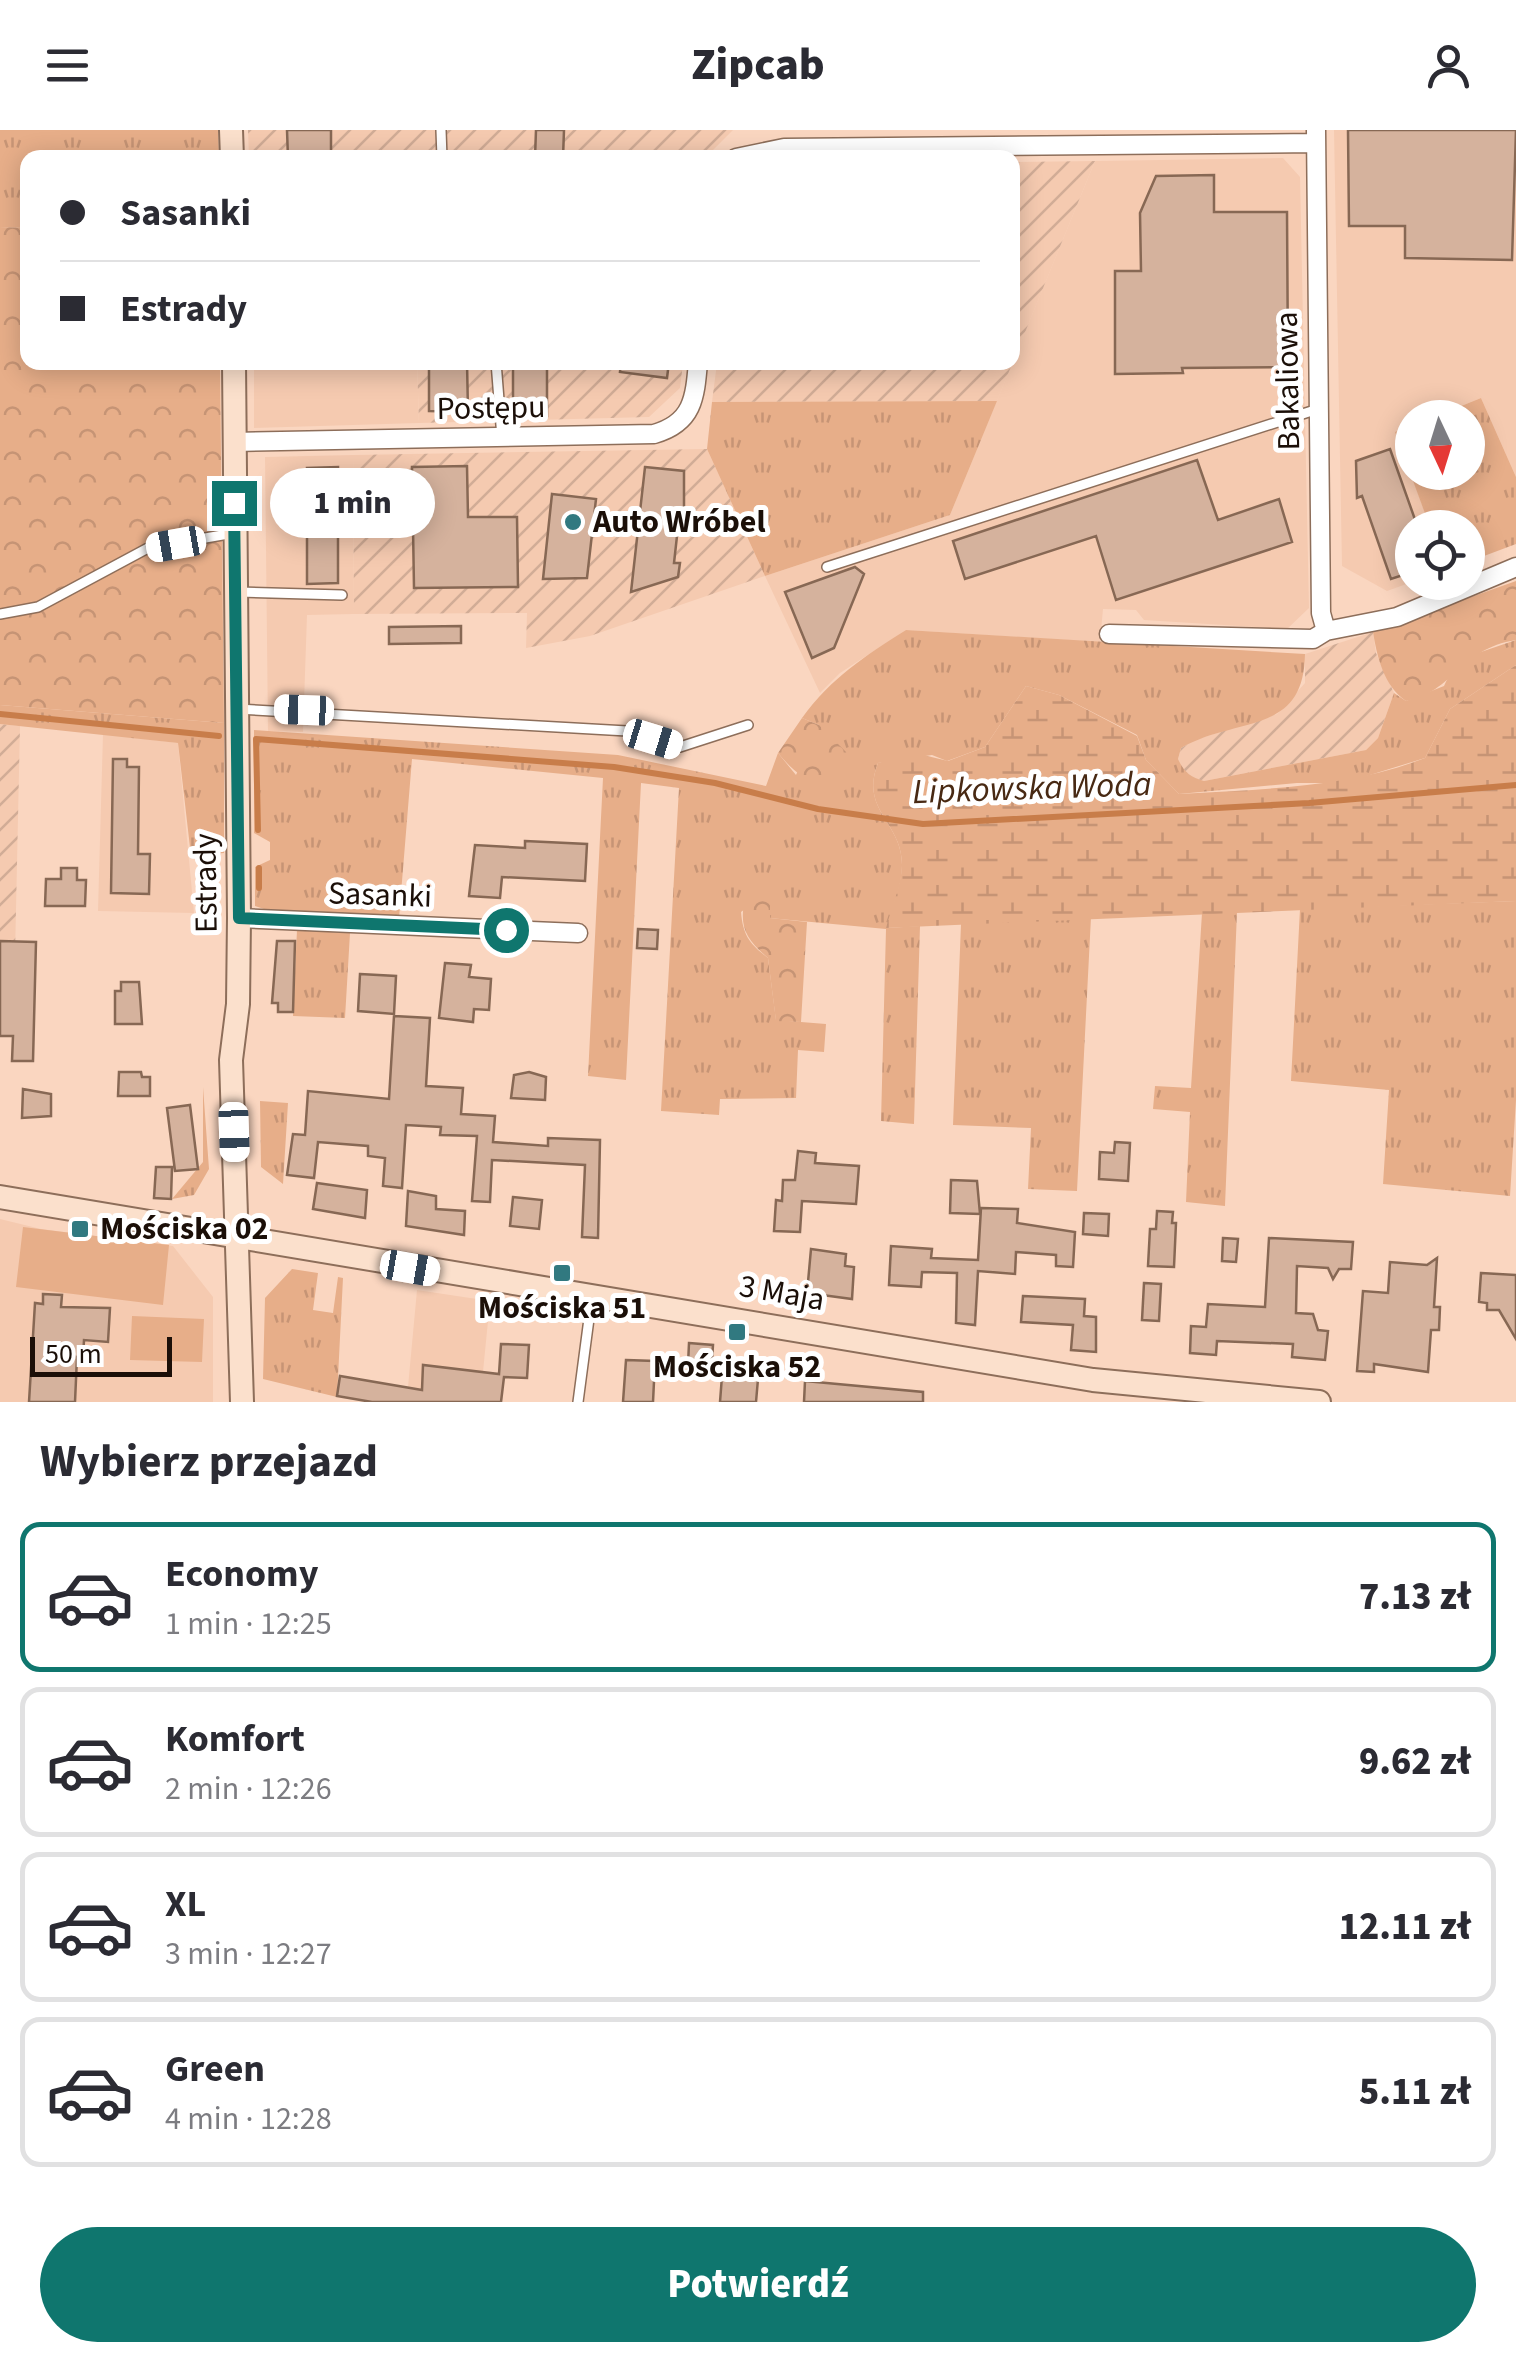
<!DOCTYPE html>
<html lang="pl">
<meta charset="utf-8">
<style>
body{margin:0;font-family:"Source Sans 3",sans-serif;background:#f2f2f3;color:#2b2b33;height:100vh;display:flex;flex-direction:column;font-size:38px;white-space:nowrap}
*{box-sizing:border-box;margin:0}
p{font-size:32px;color:#7c7c81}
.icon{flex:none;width:55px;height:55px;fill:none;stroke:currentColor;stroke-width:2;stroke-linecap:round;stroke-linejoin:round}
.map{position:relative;height:1272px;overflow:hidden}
.panel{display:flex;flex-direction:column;background:#fff;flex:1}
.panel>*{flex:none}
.top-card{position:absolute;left:20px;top:20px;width:1000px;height:220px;border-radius:20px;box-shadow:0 5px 25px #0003;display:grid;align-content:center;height:220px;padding:0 40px;background:#fff}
.needle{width:65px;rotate:176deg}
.tools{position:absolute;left:1395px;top:270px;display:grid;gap:20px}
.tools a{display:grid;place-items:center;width:90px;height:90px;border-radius:50%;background:#fff;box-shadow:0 5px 25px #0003;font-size:50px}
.scale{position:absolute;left:30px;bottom:25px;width:142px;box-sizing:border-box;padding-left:10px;border:5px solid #1b0f08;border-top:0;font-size:28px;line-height:35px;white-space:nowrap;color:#1b0f08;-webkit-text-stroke:8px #fff;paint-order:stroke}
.end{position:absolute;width:45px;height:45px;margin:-22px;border:12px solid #0f766e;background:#fff;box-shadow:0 0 0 5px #fff}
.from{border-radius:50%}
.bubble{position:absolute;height:70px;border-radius:35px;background:#fff;box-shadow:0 5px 25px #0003;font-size:32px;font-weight:800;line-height:70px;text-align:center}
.car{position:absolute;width:30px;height:60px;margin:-30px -15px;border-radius:12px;box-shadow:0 0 8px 2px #0007;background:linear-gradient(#fff 24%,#345 0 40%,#fff 0 76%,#345 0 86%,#fff 0)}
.top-card b{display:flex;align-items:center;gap:35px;height:95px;font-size:38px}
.top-card b+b{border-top:2px solid #e1e1e2}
.top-card i{width:25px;height:25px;background:#2b2b33}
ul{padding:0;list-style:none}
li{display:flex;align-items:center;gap:30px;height:150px;margin:0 20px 15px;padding:0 20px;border:5px solid #e1e1e2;border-radius:20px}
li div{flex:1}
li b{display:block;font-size:38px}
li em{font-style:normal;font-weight:800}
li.active{border-color:#0f766e}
li>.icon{width:90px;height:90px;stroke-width:1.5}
h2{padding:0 40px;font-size:45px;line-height:120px}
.primary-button{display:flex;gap:20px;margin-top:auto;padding:20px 40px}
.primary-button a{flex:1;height:115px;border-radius:60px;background:#0f766e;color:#fff;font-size:40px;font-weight:800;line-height:115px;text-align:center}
header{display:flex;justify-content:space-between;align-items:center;height:130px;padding:0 40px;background:#fff;font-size:45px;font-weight:800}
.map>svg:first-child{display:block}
.built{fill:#f5cab0}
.industrial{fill:url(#industrial-furrows)}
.grass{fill:url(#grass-tufts)}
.forest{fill:url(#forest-crowns)}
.wetland{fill:url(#wetland-marsh)}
.pitch{fill:#e7ae89}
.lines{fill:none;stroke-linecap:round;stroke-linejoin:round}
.stream{stroke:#c87d4a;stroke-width:6}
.building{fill:#d5b29d;stroke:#876854;stroke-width:2.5}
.service-casing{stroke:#8d6e5a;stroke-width:12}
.minor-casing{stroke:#8d6e5a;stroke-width:21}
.secondary-casing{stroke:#8d6e5a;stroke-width:26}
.service{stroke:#fff;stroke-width:9}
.minor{stroke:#fff;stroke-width:18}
.secondary{stroke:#fbe0cc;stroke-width:22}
.route{stroke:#0f766e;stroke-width:12}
.poi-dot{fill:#317980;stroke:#fff;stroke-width:4}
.labels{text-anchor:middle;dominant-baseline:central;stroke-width:10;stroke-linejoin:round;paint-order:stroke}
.street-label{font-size:32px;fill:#1b0f08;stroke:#fff}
.poi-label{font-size:32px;font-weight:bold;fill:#1b0f08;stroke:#fff;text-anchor:start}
.water-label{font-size:35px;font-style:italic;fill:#482913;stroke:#fff}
</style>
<header><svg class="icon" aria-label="menu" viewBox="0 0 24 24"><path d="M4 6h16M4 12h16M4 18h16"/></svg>Zipcab<svg class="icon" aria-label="person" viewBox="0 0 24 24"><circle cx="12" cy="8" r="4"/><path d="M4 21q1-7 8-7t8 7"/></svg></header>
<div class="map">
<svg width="1516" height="1272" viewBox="0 0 1516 1272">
<defs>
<pattern id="industrial-furrows" width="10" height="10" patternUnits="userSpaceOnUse" patternTransform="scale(2.5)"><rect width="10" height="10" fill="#f5cab0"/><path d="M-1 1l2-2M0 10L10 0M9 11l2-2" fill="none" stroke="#d1ac96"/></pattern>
<pattern id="grass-tufts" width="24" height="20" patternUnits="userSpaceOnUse" patternTransform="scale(2.5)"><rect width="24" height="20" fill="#e7ae89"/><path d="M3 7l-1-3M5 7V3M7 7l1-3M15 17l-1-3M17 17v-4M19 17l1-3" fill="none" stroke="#c69475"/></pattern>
<pattern id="forest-crowns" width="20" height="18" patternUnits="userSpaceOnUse" patternTransform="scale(2.5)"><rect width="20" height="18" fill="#e7ae89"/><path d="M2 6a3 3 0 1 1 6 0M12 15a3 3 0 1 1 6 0" fill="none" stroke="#c69475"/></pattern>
<pattern id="wetland-marsh" width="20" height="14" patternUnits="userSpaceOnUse" patternTransform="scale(2.5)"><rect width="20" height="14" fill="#e7ae89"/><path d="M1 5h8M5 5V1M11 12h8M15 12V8" fill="none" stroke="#c69475"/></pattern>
</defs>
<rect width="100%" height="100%" fill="#fad6c0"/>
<path class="built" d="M1334 0H1516V347L1481 268 1434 287 1412 288V295L1396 302 1430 397 1412 398V452L1387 461 1342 436Z
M1283 28 1300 47 1309 478 1287 499 1144 490 1136 480 1103 479 1100 512 906 500 840 543 820 563 765 446 950 385 1095 31Z
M254 233H417L419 293 254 298Z
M353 325 354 484 307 485 303 602 268 601 265 327Z
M103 604 178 613 194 783 98 781Z
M0 1089 41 1099 173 1116 213 1167V1272H0Z
M417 1160 490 1171 480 1272 408 1257Z"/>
<path class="industrial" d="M248 0H742H733L705 28 249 27Z
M1095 31 997 271 712 272 717 233 1012 232 1013 32Z
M417 233H683L680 258 649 287 419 293Z
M707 319 765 446 590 506 526 518 527 483 354 484 353 325Z
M1373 502 1376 523 1394 563 1378 608 1366 620 1204 651 1190 647 1182 637 1178 629 1181 618 1195 610 1277 584 1305 553V524Z
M0 594 20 596 15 826H0Z"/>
<path class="grass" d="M0 0H218L219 27 28 28 27 98 0 97Z
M1481 268 1516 347V414L1468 432V398L1430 397 1395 302 1412 295V342H1468V288L1434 287Z
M997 271 950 385 765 446 707 319 712 272Z
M906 500 1305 524C1304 606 1237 586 1181 618L1178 629C1184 642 1190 647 1204 651L1366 620 1378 608 1394 563 1406 571 1444 556 1451 541 1475 524 1516 510V535L1450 579 1425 628 1344 653H1297L1179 664 1146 630 1137 605 1059 565 1026 556 985 617 947 631 932 625 878 633C859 681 903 692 902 736 902 756 892 778 887 798L920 796 914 994 881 991 886 799 769 788 770 760 741 782C743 806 750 814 768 828L776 890 826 894 824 922 798 920 796 968 720 969 719 985 661 981 679 658 641 653 626 950 588 946 603 648 412 629 399 788 273 782 255 776V737L270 730V712L254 703V600L618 625 766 656 778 623 796 645 819 595 802 588C831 548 865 526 906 500Z
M0 575 224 593V723L191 726 178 613 0 594Z
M1516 771V970L1510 1066 1383 1054 1389 960 1291 951 1300 779Z
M1237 782 1225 1076 1186 1072 1190 982 1153 979 1155 956 1191 958 1202 783Z
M1091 787 1077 1061 1028 1059 1031 998 953 995 961 794Z
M297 800 350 803 345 888 293 886Z
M203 957 209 1039 194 1065 172 1069 203 1032Z
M260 971 288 973 283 1054 261 1037Z
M292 1139 318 1143 313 1180 333 1183 338 1147 343 1148 337 1267 263 1249 265 1168Z"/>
<path class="forest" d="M0 97 27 98 28 232 220 233 224 593 0 575Z
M1516 451V510C1459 519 1454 562 1406 571 1384 556 1377 527 1373 502Z
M802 588 819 595 847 623V641L841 648C813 661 795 643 778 623Z
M770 759V788L807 792 801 892 776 891 768 828C745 808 738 796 746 764Z"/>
<path class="wetland" d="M1516 535V771L886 798C891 779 901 756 902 736 903 692 859 681 878 633L915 623 948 631 985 617 1026 556 1059 565 1137 606 1146 630 1179 664C1262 659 1348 658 1425 628L1450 579Z"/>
<path class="pitch" d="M23 1097 169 1115 163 1175 16 1157Z
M132 1186 204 1189 202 1232 130 1230Z"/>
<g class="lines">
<path class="stream" d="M0 584 219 606
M258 700 256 609 614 637 715 653 818 679 923 694 1309 673 1516 655
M259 738V758"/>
</g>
<path class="building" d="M287 0H331V28H288Z
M536 0H564L563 28H535Z
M1348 0H1516L1512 130 1405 128V96H1349Z
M1214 45V82H1287L1288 237 1182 238 1183 243 1115 244V141H1141L1140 83 1156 46Z
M429 232H467L468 282 429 281Z
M518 232H547V286H513V234Z
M621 232H669L667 248 620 242Z
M1390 319 1418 398H1412V442L1391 449 1362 366 1357 368 1356 331Z
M1197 330 1218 390 1279 369 1292 412 1116 470 1096 406 965 449 953 411Z
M467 336 468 387H517L518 457 414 458 412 337Z
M338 337V453L307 454V338Z
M645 337 684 341V389L679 388 674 433H680L678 447 631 462Z
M552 364 596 369 587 448 543 449Z
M855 437 864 444 834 518 812 528 785 462Z
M461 496V513L389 514V497Z
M113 629H127V637H139L138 724H150L149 764 111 763Z
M525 711 587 714 585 751 502 747 500 768 469 766 475 715 525 718Z
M61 738H77V750H86L85 776H45L46 749H61Z
M638 799 658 800 657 819 637 818Z
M0 811 36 812 33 931H12L13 906H0Z
M277 811H295L293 882H278V873H272Z
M445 833 471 835 469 847 491 849 489 880 474 879 473 892 439 888Z
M360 844 396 846 394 884 358 881Z
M121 852H139L142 894H115V861H121Z
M394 886 430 888 426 956 463 958 461 984 495 986 493 1012 548 1016V1008L600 1010 598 1108 582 1107 585 1035 492 1030 490 1072 472 1071 477 1006 440 1005 441 997 406 995 402 1058 383 1056 385 1028 368 1026V1016L318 1012 314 1048 287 1045 293 1004 305 1005 308 961 389 969Z
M119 942H141L142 947H150V966H118Z
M529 942 546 947 545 970 511 968 514 945Z
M23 959 51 964V986L22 988Z
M190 975 198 1039 175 1041 167 978Z
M1115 1012 1130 1013 1128 1051 1099 1049 1100 1022 1114 1023Z
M798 1021 816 1023 815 1033 859 1036 856 1074 802 1071 800 1102 774 1101 776 1070 782 1071 783 1050H795Z
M156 1037H172L171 1069 154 1068Z
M951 1050 977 1051 980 1084 950 1083Z
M317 1053 367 1060 365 1088 313 1079Z
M408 1061 436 1066V1079L465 1081 464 1105 406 1096Z
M513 1067 542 1070 539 1099 510 1096Z
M981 1078 1018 1079 1017 1093 1075 1102 1073 1137 1056 1136V1125L1016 1122 1015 1144 978 1141 975 1195 956 1193 957 1143 922 1142 921 1157 889 1155 891 1116 932 1119 931 1128 978 1130Z
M1157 1081 1173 1082 1172 1093H1176L1174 1137 1148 1136 1150 1099H1156Z
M1084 1083 1109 1084 1108 1106 1083 1104Z
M1223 1108 1238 1109 1236 1132 1222 1131Z
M1269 1108 1353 1112 1351 1139H1339L1333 1149 1328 1138 1297 1136 1296 1183 1313 1184 1318 1200 1328 1201 1325 1230 1292 1227 1293 1214 1217 1211 1216 1225 1190 1223 1191 1196 1206 1197 1208 1174 1265 1177Z
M811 1119 846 1124 845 1136 854 1137 852 1169 807 1163Z
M1437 1128 1434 1177H1440L1439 1200H1431L1428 1242 1374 1234V1242L1357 1241 1363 1161 1388 1163 1390 1132 1427 1135Z
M1481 1143 1516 1145V1209L1499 1180H1487V1173L1479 1172Z
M1144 1153 1161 1154 1159 1191 1142 1190Z
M43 1164 62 1165 61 1177 110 1178 108 1212 84 1210 83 1228 77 1227 75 1272H29L35 1173 43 1174Z
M1023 1166 1085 1169 1084 1186 1096 1187V1222L1071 1220 1073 1195 1021 1192Z
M689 1213 713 1215 711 1245H695V1235H688Z
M501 1214 529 1215 527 1248 504 1247 501 1272H372L337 1266 340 1246 422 1260 423 1235 499 1244Z
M626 1230 655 1231 653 1272H623Z
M722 1246 758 1249 756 1272H720Z
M805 1251 923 1262V1272H804Z"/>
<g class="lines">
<defs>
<path id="service" d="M441 0 442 28
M496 232 502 308
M827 437 1318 279
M239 462 342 465
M0 484 38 477 148 418 234 403
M237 579 627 601 680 617 748 595
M578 1272 592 1166"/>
<path id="minor" d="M1316 0 1321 483 1326 501
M736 28 784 18 1316 13
M234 312 654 304C693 293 695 268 698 232
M1109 504 1313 509 1326 501 1397 487 1516 437
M239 788 578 803"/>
<path id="secondary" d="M231 0 232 28
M234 232 239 788 238 874 231 930 242 1272
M0 1067 1093 1250 1319 1272"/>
</defs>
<use href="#service" class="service-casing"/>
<use href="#minor" class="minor-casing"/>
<use href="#secondary" class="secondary-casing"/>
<use href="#service" class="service"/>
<use href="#minor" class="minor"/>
<use href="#secondary" class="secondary"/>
</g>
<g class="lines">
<path class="route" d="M234 373 239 788 506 800"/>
</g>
<g class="poi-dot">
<circle cx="573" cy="392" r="10"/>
<rect x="70" y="1089" width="20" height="20" rx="5"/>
<rect x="552" y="1133" width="20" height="20" rx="5"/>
<rect x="727" y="1192" width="20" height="20" rx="5"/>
</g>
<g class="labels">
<g class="street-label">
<text transform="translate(1288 251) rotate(-91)">Bakaliowa</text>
<text transform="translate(491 278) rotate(-1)">Postępu</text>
<text transform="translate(206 753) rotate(-91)">Estrady</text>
<text transform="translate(380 765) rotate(2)">Sasanki</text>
<text transform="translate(782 1163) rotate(10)">3 Maja</text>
</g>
<g class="poi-label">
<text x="593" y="392">Auto Wróbel</text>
<text x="100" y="1099">Mościska 02</text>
<text x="562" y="1178" text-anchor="middle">Mościska 51</text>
<text x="737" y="1237" text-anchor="middle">Mościska 52</text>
</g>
<g class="water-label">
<text transform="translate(1032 658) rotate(-2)">Lipkowska Woda</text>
</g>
</g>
</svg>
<div class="tools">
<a><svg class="needle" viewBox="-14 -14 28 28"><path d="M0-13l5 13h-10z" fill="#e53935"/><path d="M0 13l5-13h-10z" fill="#7c7c81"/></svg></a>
<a><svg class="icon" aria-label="locate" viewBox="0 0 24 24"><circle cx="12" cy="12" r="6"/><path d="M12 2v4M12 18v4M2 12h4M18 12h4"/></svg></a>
</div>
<div class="scale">50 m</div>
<i class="end from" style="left:506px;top:800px"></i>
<i class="end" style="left:234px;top:373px"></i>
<div class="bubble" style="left:270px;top:338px;width:165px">1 min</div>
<i class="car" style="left:176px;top:414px;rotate:260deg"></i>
<i class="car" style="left:304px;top:580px;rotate:272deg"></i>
<i class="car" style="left:653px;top:609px;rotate:107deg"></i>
<i class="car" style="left:234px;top:1002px;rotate:178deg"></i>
<i class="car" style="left:410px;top:1138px;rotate:100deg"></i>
<div class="top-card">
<b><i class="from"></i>Sasanki</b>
<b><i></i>Estrady</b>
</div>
</div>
<section class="panel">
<h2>Wybierz przejazd</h2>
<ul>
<li class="active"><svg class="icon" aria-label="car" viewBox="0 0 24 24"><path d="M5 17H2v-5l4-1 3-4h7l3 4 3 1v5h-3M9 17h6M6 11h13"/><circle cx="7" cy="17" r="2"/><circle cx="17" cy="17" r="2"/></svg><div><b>Economy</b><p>1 min · 12:25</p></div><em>7.13 zł</em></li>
<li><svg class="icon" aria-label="car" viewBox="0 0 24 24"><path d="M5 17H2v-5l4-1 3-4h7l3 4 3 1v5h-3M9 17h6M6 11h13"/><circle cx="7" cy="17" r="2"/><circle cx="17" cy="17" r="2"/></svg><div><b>Komfort</b><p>2 min · 12:26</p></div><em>9.62 zł</em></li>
<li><svg class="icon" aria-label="car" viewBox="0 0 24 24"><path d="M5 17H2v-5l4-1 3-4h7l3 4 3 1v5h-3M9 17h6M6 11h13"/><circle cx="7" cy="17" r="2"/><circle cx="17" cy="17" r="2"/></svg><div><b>XL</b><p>3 min · 12:27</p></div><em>12.11 zł</em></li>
<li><svg class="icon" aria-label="car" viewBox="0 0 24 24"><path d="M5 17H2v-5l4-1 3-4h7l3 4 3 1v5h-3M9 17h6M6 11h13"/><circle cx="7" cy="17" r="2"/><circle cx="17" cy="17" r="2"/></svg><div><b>Green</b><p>4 min · 12:28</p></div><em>5.11 zł</em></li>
</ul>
<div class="primary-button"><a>Potwierdź</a></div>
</section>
